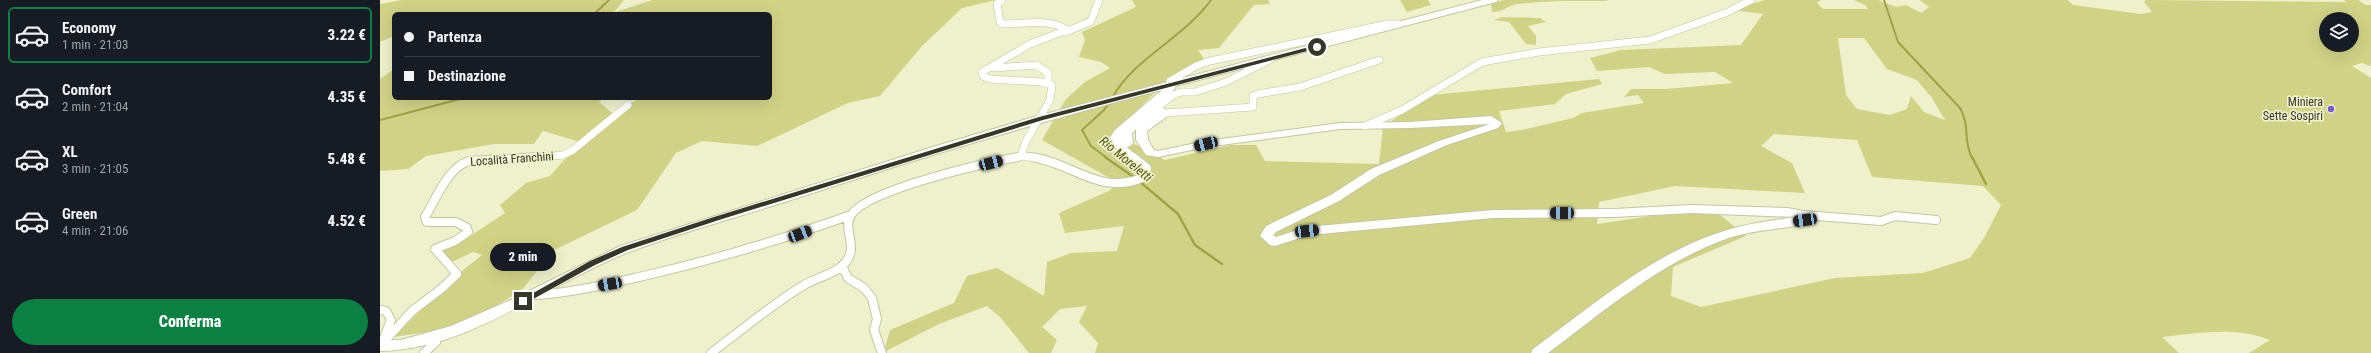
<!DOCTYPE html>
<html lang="it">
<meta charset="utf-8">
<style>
body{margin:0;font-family:"Roboto Condensed",sans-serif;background:#242831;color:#f1f3f6;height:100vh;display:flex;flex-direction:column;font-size:15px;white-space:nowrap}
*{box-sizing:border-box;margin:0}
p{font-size:13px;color:#9ea1a6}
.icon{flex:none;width:22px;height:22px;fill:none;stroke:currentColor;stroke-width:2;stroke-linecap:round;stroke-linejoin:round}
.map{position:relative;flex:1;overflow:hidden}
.side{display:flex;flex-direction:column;background:#171b24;width:380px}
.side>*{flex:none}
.top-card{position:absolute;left:12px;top:12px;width:380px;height:88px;border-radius:6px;box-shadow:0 4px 16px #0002;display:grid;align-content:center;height:88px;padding:0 12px;background:#171b24}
.controls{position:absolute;left:1939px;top:12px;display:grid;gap:8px}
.controls a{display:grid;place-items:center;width:40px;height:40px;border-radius:50%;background:#171b24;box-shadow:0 4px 16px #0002;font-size:20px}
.end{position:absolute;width:18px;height:18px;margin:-9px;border:5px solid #373729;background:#fff;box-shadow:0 0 0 2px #fff}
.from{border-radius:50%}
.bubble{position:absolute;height:28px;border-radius:14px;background:#171b24;box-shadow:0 4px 16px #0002;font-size:13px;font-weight:800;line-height:28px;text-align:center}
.car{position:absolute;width:12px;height:24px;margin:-12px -6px;border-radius:5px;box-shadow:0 0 3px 1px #0007;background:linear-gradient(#222 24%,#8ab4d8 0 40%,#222 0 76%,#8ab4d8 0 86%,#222 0)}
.top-card b{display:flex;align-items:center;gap:14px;height:38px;font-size:15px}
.top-card b+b{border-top:1px solid #363941}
.top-card i{width:10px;height:10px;background:#f1f3f6}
ul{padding:7px 0 0;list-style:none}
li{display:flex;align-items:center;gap:12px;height:56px;margin:0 8px 6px;padding:0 4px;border:2px solid transparent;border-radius:6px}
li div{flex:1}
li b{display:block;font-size:15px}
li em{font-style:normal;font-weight:800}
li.current{border-color:#0b8043}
li>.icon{width:36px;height:36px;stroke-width:1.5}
.button{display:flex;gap:8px;margin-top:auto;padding:8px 12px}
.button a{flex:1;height:46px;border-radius:24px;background:#0b8043;color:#fff;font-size:16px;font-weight:800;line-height:46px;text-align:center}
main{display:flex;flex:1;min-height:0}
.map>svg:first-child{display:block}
.green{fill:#d0d386;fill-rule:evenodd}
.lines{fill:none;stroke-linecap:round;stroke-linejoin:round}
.stream-far1{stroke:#a0a246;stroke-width:2}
.stream{stroke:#a0a246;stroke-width:2.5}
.street-far1-casing{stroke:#c4c6a1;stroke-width:8}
.street-casing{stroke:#c4c6a1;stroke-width:10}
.secondary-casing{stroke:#c4c6a1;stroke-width:2}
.street-far1{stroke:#fff;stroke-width:7}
.street{stroke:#fff;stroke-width:8}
.secondary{fill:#fff;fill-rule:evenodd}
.route{fill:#373729}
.poi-dot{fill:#785bd6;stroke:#eef1cb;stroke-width:1.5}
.labels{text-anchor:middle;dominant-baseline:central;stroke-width:3.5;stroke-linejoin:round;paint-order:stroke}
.poi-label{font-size:12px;fill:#373729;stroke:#eef1cb;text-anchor:end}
.street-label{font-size:12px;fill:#373729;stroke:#eef1cb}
.water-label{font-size:13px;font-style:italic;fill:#575814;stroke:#eef1cb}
</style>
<main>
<section class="side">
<ul>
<li class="current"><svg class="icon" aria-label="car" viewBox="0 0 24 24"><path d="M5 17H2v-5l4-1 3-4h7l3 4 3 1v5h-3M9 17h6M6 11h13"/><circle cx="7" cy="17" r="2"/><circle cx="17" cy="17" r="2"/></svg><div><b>Economy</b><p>1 min · 21:03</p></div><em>3.22 €</em></li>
<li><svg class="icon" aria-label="car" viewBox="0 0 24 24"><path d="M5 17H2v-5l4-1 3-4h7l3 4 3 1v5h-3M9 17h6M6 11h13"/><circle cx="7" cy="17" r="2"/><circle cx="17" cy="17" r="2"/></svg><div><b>Comfort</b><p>2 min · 21:04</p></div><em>4.35 €</em></li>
<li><svg class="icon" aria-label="car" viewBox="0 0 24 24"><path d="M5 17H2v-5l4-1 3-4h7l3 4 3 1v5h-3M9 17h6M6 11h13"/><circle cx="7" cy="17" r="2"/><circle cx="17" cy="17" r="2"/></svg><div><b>XL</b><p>3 min · 21:05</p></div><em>5.48 €</em></li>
<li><svg class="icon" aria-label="car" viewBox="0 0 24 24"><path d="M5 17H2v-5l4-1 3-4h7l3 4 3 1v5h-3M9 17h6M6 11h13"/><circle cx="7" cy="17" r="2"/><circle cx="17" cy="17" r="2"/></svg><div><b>Green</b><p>4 min · 21:06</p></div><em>4.52 €</em></li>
</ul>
<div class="button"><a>Conferma</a></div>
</section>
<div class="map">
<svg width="1991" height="353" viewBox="0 0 1991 353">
<rect width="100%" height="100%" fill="#eef1cb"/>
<path class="green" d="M22 0H244L233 13 272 0H616L582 8 542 46 500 96 468 103 377 146 322 141 296 153 257 210 172 251 143 289 83 327 13 337 81 272 102 255 93 252 72 262 60 251 78 244 125 213 120 205 146 183 170 176 200 142 163 131 154 144H114L46 156 28 169 0 171V79L14 69V98H224L219 102 233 114 260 98H390V14H14V36L0 42V4Z
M752 0H888L890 4 874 5 839 48 818 50 825 61 786 82 724 142 736 155 755 144 785 160 850 145H876L885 161 999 164 1003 127 1115 123 1062 142 890 228 895 243 928 232 1063 220 1218 214 1217 224 1271 216 1336 212 1359 230 1311 248 1156 353H715L718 343 699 322 707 306 680 309 662 327 677 340 671 353H649L620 317 607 306 559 324 504 352 510 330 574 303 587 276 617 268 664 296 667 262 691 253 737 251 744 226 685 233 679 213 731 190 733 180 662 140 686 99 705 82 730 68 721 62 699 57 705 40 702 32 756 7Z
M1020 0H1048L1051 5 1027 12Z
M1124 0H1227L1228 1C1198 1 1168 0 1138 4 1128 5 1122 13 1112 12L1111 4Z
M1385 0H1465H1441L1437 3 1443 9H1488L1485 5 1474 0H1498L1516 7 1526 5 1541 13 1549 7 1540 0H1687L1693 5 1761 14 1772 12 1764 2 1766 0 1966 2 1964 0H1978L1986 5H1991V66L1982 63 1972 66 1991 78V353H1869L1890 340C1857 326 1817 333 1782 337L1799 353H1160L1291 261 1360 232 1366 236 1293 267 1291 296 1321 307 1455 278 1543 273 1590 258 1604 238 1621 205 1603 186 1492 177 1477 140 1394 134 1381 146 1412 163 1425 193 1295 186 1219 202 1218 212 1157 213 927 230 895 241 887 235 995 172 1117 123 1005 125 1051 95 1219 79 1222 84 1186 94 1175 104 1119 111 1126 132 1142 130 1193 118 1202 113 1264 103 1258 95 1244 97 1251 89H1286L1353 83 1335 72 1285 74 1269 67 1217 71 1210 58 1241 50 1361 45 1383 14 1353 10ZM1946 19H1972V45H1946ZM1458 38H1484L1507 69 1537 80 1552 98 1565 120 1544 112 1531 96 1527 109 1510 115 1477 109 1466 95Z
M1122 17 1160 18 1166 22 1148 26 1156 36V45L1146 44 1129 22 1114 20Z"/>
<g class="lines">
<path class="stream-far1" d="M1504 0 1518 42 1580 108C1591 128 1582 138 1592 158
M214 14 229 0
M732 98C755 57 804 38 831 0
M0 120 84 98
M727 158 711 146 702 130 724 110 730 102"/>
<path class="stream" d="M725 157 755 178
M1592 157 1606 184
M759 181 798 214 815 245 842 264"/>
<defs>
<path id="street-far1" d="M622 0 617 4 620 22 623 24C643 24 669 18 687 30L650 44 602 72 603 76 610 79 661 82 672 85 670 100 646 141 641 156 657 158
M686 32 711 21 719 0
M613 68 656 65 668 73V82
M791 85 790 81 816 66 830 61 1008 24H1019
M786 113 873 107V96L878 94 920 87 999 60
M769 114 793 95 801 92H815L846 82 891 59
M985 126 1022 110 1102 62 1159 52 1270 40 1348 12 1371 0
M740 146 754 158
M144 158 183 155 193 150 248 105
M633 158 641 156"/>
<path id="street" d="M651 157C692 162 720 197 764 177L767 168 753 157
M1424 215 1501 221 1515 216 1556 220
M462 266 468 278 484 288 492 298 497 319 494 330 502 353
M155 295C191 293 228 284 263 276 334 260 403 239 471 215
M0 310 6 311 11 320 2 343
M0 346 32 311 61 289 77 274 55 249 75 241 88 232 87 228 76 222H47L45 217C56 199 68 167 89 161L159 157
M44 353 56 342
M331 353C362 330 391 305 424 285 435 278 452 275 462 266 482 248 461 231 471 215 488 189 606 163 638 157"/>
<path id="secondary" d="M1102 0H1118L1116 2 796 86 792 92 771 111 782 107 792 113 767 131 768 140 774 150 778 151 826 141 960 123 1030 122 1111 116 1122 123 1118 128 1067 145 999 175 959 201 896 232 893 235 896 237 927 227 1113 210 1233 209 1312 205 1408 208 1432 213 1434 216 1429 223C1402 230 1374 229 1346 239 1280 263 1224 311 1168 353H1151L1153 349C1211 307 1269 256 1338 233 1364 224 1389 221 1416 217L1312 213 1233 217 1113 218 929 235 895 246 890 245 880 236 886 226 951 195 991 169 1059 141 1110 124 1030 128 960 129 826 147 778 157 766 155 756 140V129L752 134 753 143C746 151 733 150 727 142L735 130 782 90C657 122 534 160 411 200 358 217 302 232 249 252 167 284 91 349 0 351V341L21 340 71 326 133 299 240 246 556 146 657 116Z"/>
</defs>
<use href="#street-far1" class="street-far1-casing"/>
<use href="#street" class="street-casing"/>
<use href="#secondary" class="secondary-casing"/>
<use href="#street-far1" class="street-far1"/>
<use href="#street" class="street"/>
<use href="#secondary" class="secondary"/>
</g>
<path class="route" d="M937 45 939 48 663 120 339 220 248 250 215 265 146 303 139 301 210 261 242 247 334 217 659 117Z"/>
<circle class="poi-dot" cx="1951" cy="109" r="4"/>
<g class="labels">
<g class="poi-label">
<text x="1943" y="102">Miniera<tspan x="1943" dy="14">Sette Sospiri</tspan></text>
</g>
<g class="street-label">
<text transform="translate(132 159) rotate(-4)">Località Franchini</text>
</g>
<g class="water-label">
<text transform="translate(746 159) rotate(39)">Rio Moreletti</text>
</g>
</g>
</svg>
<div class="controls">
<a><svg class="icon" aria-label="layers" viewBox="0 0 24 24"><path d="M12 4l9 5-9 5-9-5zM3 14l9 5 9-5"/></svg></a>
</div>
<i class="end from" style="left:937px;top:47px"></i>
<i class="end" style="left:143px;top:301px"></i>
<div class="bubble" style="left:110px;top:243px;width:66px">2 min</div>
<i class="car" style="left:826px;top:144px;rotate:257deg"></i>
<i class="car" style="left:611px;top:163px;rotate:75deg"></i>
<i class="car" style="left:1182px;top:213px;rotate:270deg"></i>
<i class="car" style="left:1425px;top:220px;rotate:262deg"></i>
<i class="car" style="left:927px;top:231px;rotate:84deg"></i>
<i class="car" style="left:420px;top:234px;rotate:69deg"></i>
<i class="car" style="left:230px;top:284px;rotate:260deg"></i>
<div class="top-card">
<b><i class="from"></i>Partenza</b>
<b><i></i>Destinazione</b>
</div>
</div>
</main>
